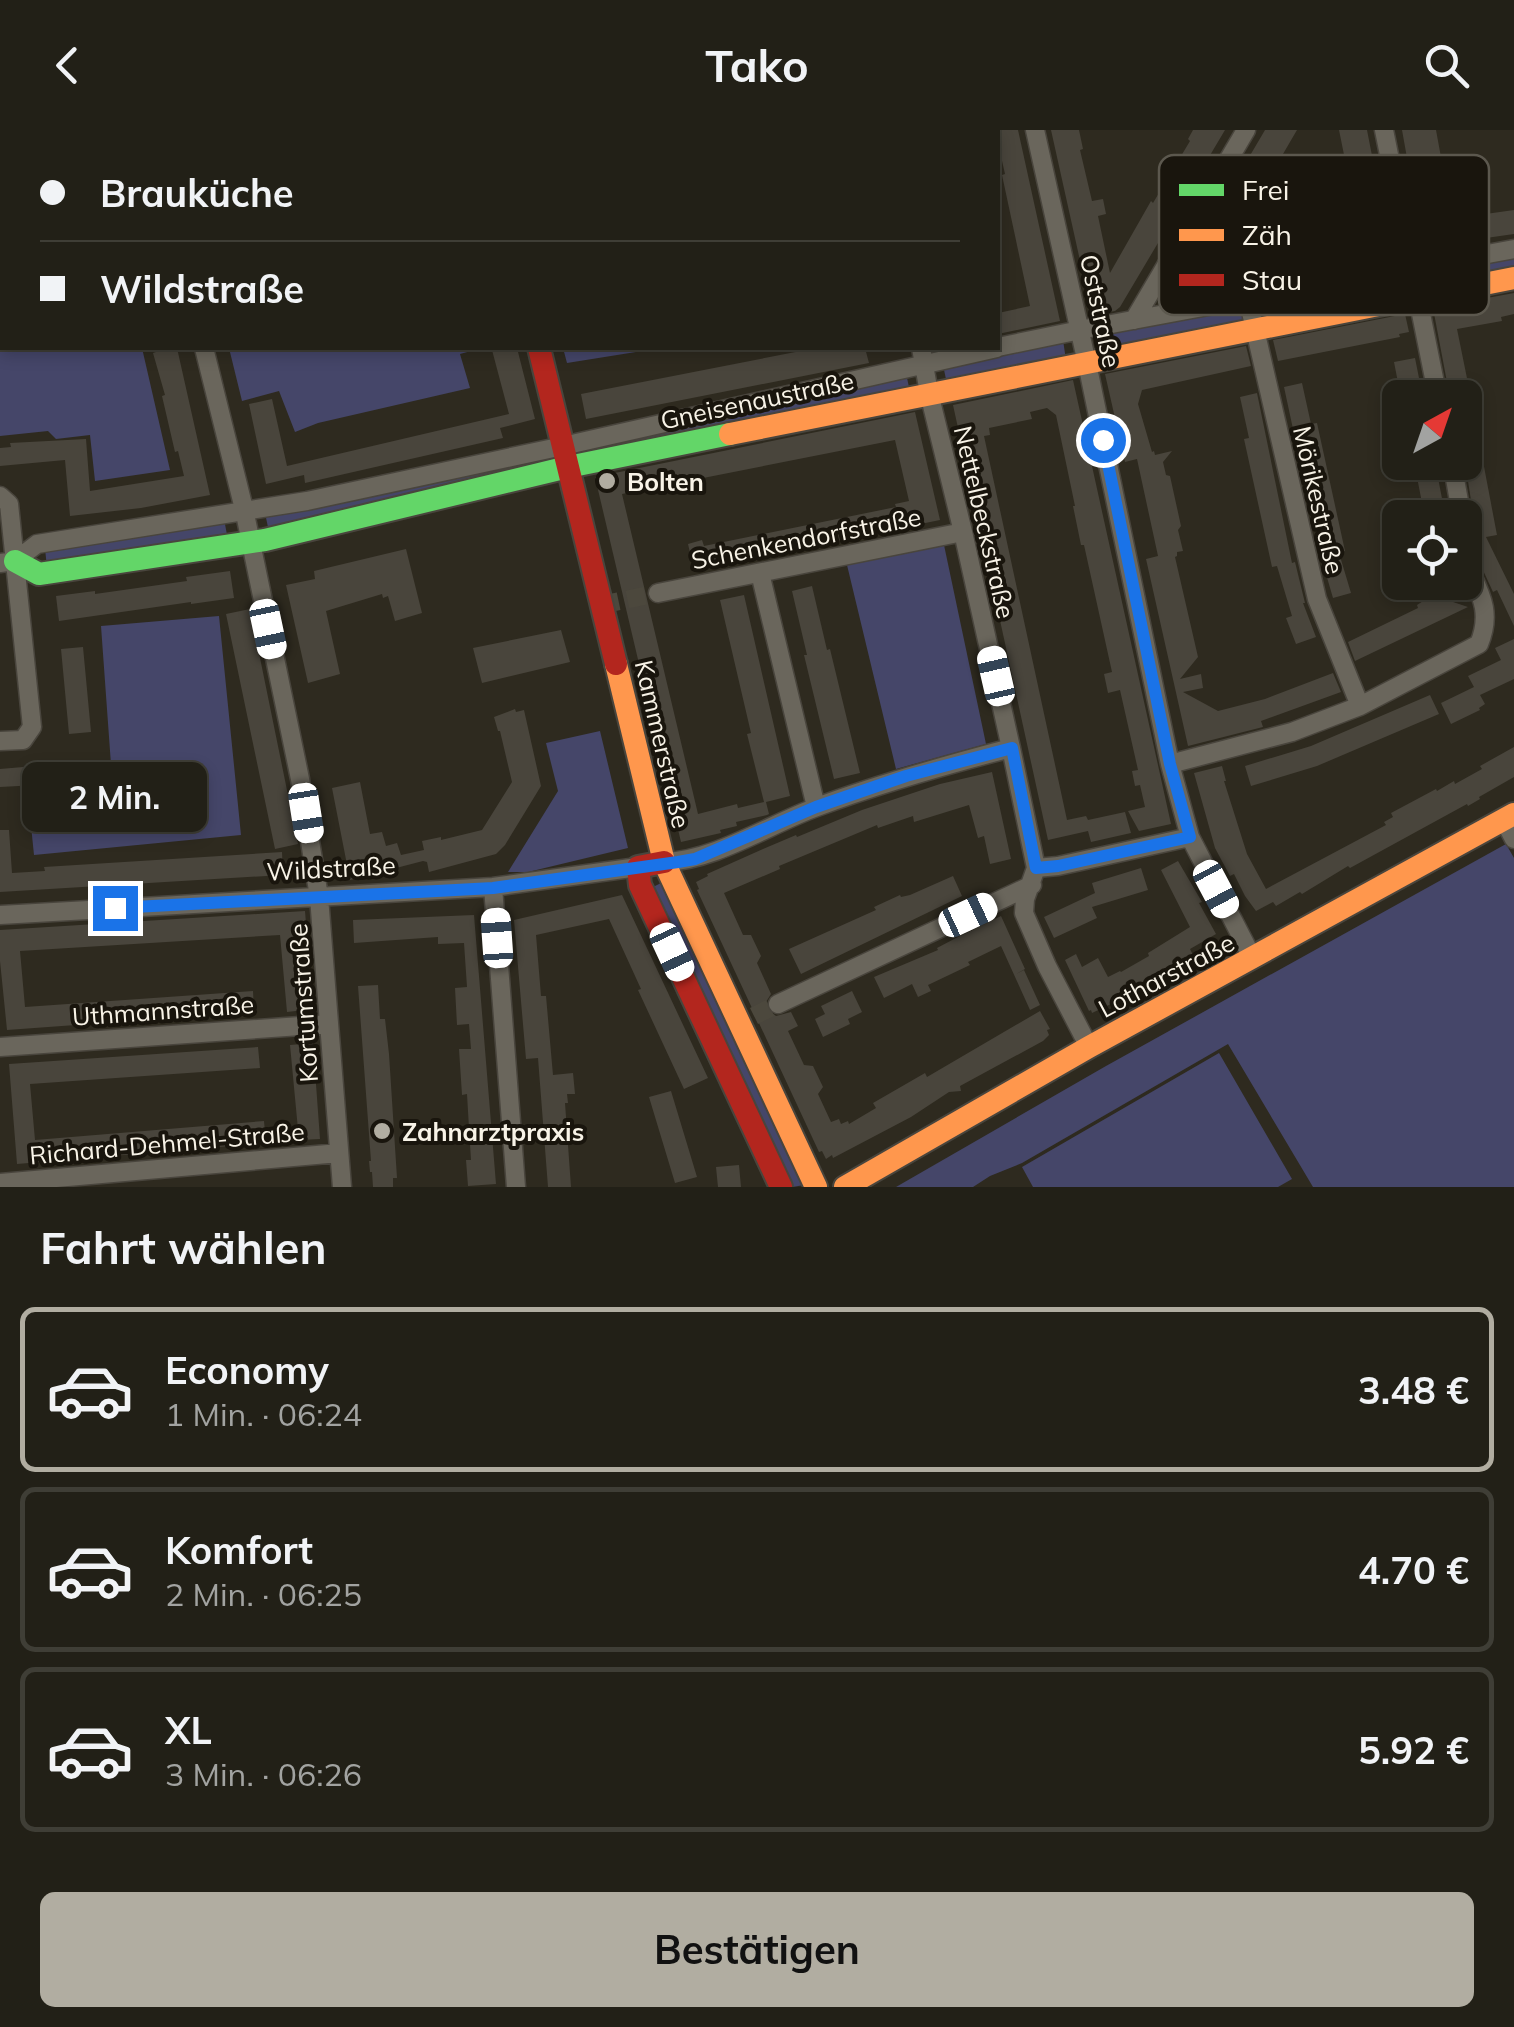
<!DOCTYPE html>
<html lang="de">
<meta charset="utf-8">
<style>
body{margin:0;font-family:Mulish,sans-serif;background:#2a2820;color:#f1f3f6;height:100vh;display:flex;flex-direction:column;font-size:38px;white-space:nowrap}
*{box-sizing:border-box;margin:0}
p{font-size:32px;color:#a2a3a1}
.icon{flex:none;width:55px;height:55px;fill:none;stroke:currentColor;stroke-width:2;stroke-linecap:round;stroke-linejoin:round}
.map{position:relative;height:1057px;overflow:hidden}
.panel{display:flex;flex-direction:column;background:#222017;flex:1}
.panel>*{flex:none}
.hud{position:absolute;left:0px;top:0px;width:1000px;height:220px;box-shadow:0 5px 15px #0003,0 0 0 2px #3f3e36;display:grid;align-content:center;height:220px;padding:0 40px;background:#222017}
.needle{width:65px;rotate:40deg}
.fabs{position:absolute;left:1382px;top:250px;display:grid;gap:20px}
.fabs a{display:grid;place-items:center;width:100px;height:100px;border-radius:15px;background:#222017;box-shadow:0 5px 15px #0003,0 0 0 2px #3f3e36;font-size:50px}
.end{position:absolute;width:45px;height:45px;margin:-22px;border:12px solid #1a73e8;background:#fff;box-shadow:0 0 0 5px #fff}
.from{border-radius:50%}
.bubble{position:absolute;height:70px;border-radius:15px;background:#222017;box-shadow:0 5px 15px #0003,0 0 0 2px #3f3e36;font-size:32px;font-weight:700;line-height:70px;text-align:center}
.car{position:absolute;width:30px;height:60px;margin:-30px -15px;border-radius:12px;box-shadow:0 0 8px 2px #0007;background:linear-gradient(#fff 24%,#345 0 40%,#fff 0 76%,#345 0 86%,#fff 0)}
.hud b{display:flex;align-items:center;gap:35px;height:95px;font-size:38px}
.hud b+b{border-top:2px solid #3f3e36}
.hud i{width:25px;height:25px;background:#f1f3f6}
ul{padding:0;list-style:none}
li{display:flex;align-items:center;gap:30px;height:165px;margin:0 20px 15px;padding:0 20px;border:5px solid #3f3e36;border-radius:15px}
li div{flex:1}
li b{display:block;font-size:38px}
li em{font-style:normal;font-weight:700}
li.on{border-color:#b1ada1}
li>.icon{width:90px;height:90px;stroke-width:1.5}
h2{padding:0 40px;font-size:45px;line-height:120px}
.button{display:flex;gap:20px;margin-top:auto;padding:20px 40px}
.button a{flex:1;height:115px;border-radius:15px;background:#b1ada1;color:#111;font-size:40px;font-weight:700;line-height:115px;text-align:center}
header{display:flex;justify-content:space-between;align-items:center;height:130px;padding:0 40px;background:#222017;font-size:45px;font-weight:700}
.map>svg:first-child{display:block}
.green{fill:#454669}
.building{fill:#49453c}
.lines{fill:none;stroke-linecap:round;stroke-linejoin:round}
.street-tunnel{stroke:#4c483d;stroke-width:18;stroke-dasharray:18 9;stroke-linecap:butt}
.street-casing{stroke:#49453d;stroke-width:21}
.fast-casing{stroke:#49453d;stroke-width:26}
.slow-casing{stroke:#49453d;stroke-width:26}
.jam-casing{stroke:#49453d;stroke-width:26}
.street{stroke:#6a665c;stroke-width:18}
.fast{stroke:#63d668;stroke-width:22}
.slow{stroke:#ff974d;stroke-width:22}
.jam{stroke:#b3261e;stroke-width:22}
.route{stroke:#1a73e8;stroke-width:12}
.poi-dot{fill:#b1ada1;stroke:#19150d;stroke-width:4}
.labels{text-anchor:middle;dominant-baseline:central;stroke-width:8;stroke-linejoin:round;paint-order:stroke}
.street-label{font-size:25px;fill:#f8f3e7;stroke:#19150d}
.poi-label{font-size:25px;font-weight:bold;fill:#f8f3e7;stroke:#19150d;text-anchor:start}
.key{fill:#19150d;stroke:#5c584e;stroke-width:2.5}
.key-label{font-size:28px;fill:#f8f3e7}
</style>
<header><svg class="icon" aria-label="back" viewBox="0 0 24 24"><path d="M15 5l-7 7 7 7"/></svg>Tako<svg class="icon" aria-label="search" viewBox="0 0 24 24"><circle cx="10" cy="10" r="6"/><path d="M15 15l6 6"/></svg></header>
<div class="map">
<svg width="1514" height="1057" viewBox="0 0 1514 1057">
<rect width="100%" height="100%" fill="#2e2a1f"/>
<path class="green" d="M1514 125V143L1428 158 1424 141Z
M1397 146 1400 162 1259 191 1256 174Z
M1243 176 1246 193 1102 223 1097 203Z
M2 196V218H142L170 340 95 351 90 305 56 309 48 301 0 306V197Z
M1063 210 1066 230 947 254 943 235Z
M229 218H482L460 224 470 258 318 293 295 302 279 261 242 271Z
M563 218H661L567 233Z
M906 243 910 262 588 327 585 316Z
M544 325 547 336 269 402 265 383Z
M224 389 228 410 47 437 45 419Z
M944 415 986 614 896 639 847 435Z
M219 486 241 705 34 725 30 686 114 676 101 496Z
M600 601 628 718 528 742H508L558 661 546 613Z
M1506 714 1514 728V1057H1313L1228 914 1022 1033 990 1046 973 1057H896L1106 936Z
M665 751 809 1054 793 1057 651 758Z
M1219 923 1292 1049 1278 1057H1033L1022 1037Z"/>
<path class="building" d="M995 0H1018L1060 191 998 204V183L1030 176 1002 45 1005 44Z
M1051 0H1079L1083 19 1080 20 1092 71 1103 69 1106 84 1098 86 1110 143 1151 71 1153 73 1190 11 1188 9 1193 0H1225L1120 177 1115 181 1098 184 1091 180Z
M1265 0H1297L1259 65 1256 63 1239 92 1236 90 1209 136 1360 104 1339 0H1367L1391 123 1195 164 1188 131Z
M1402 0H1436L1447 60H1445L1446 66 1439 67 1443 90 1514 80V104L1423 117Z
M1514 163V184L1501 187 1502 191 1457 199 1471 268H1450L1433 178Z
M1405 184 1409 202 1399 204 1400 207 1278 231 1273 210Z
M1246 216 1251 236 1142 260 1138 274 1152 322 1154 321 1155 325 1172 321 1163 332 1166 345 1170 346 1181 396 1178 400 1183 421 1177 422V426L1175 427 1198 527 1180 549 1201 544 1203 558 1183 562 1218 581 1265 569 1333 543 1341 562 1261 591 1263 597 1188 616 1146 429 1158 426 1137 329 1125 332 1105 244Z
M154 218H177L210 365 141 378 70 386 65 330 0 336V318L11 317 10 313 86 309 90 361 184 346 178 321 175 322 162 266 165 265 153 223 156 222Z
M502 218H517L535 289 500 298 503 308 305 353 304 345 266 354 249 274 272 269 287 336 509 284 492 220Z
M816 218H865L869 233 586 289 581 264Z
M1415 228 1423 268H1401L1394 232Z
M1073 250 1171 694 1139 701 1128 681 1145 677 1140 655 1135 656 1132 641 1138 640 1120 560 1108 563 1104 544 1112 542 1084 415H1081L1073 376H1075L1056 285 1047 278 1030 282 1032 289 989 298 990 305 984 306 1067 690 1086 686 1088 690 1125 682 1131 703 1091 712 1088 701 1048 710 953 275Z
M1302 253 1311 294 1317 293 1345 421 1339 423 1351 463 1333 468 1321 427 1324 426 1296 298 1293 299 1284 257Z
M1257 263 1292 433 1295 432 1305 473H1303L1316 507 1296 514 1286 488 1292 486 1277 436 1272 437 1244 309 1249 308 1240 267Z
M1471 268 1497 405 1486 407 1514 464V496L1497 460 1493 462 1476 425 1470 419 1478 415 1465 332V269Z
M915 282 940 390 694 440 688 414 702 410 704 416 896 377 895 374 909 371 895 310 622 364 698 684 737 674 738 678 764 672 747 604 751 603 720 470 744 465 790 666 766 672 769 684 767 685 736 692 737 696 720 700 721 703 681 712 595 347Z
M1414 332H1435L1444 379 1424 383Z
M406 419 422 483 395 491 388 466 383 468 382 464 326 481 340 544 308 553 286 455 315 449 314 441Z
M230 441 234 468 191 474V472L59 491 56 466 95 461V464L187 451 186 447Z
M1429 452H1445L1453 472 1468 477 1355 531 1348 512 1418 478 1417 475 1431 466Z
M812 456 827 520 830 519 860 643 834 649 804 525H807L792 461Z
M250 479 298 714 275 719 226 484Z
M561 500 570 532 482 553 473 518Z
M1514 509V549L1480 565 1485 574 1479 578 1480 580 1451 594 1441 573 1474 557 1468 546 1501 530 1495 518Z
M83 517 91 602 69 604 61 519Z
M1430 565 1439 584 1317 636 1251 656 1245 636 1311 616Z
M515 579 516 582 524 580 541 656 505 715 496 724 429 742 427 732 423 731 350 750 332 658 360 652 370 704 382 702 386 716 397 713 401 725 424 720 422 711 441 707V710L482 700 512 652 500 601H498L494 587Z
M1514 617V647L1479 667 1480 669 1468 676 1467 674 1350 738 1348 736 1302 764 1300 762 1276 776 1273 772 1256 781 1245 766 1234 744 1230 746 1215 718 1194 643 1222 636 1226 651H1224L1247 724 1266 759 1386 695 1384 692 1393 687 1391 683 1436 659 1437 661 1454 651 1455 654 1482 639 1480 636Z
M93 631 94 652 0 657V639Z
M992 642 1011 729 990 734 984 706 978 708 969 675 914 692 913 686 878 698 877 695 779 736 780 739 724 763 743 805H751L761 826 757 833 771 864 766 872V878L776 886 791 882 798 896 788 901 804 935 813 936 823 957 818 964 831 992 839 989 841 994 848 991 849 994 876 978 873 973 925 943 927 947 1040 881 1050 899 1047 900 1049 905 1043 911 960 956 961 961 949 962 911 987 833 1028 832 1025 826 1029 822 1021 819 1022 697 760 699 759 696 752 708 746 707 744 763 719 796 705 797 707 862 680 940 654Z
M0 700H9L12 743 45 741 44 737 282 722 283 745 0 762Z
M1178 731 1202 772 1199 773 1216 804 1190 819 1193 825 1174 835V844L1167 839 1155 846 1154 851 1145 852 1111 874 1092 883 1091 880 1089 881 1065 830 1076 824 1082 837 1098 828 1108 847 1120 841 1121 842 1149 826 1148 823 1190 797 1161 740Z
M1141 738 1148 760 1092 777 1097 788 1054 808 1044 787 1095 763 1092 753Z
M953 746 962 766 801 844 789 819 876 780 874 777 900 765 901 767 910 765Z
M622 765 708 948 684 959 638 860 641 859 609 789 536 805 541 866H546L553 945 573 943 575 964H567L568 973H565L571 1057H548L538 928 526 929 514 790Z
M305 781 313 879 287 882 280 805 20 821 25 877 253 861 254 882 7 900 0 831V800Z
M474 785 496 1054 468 1056 466 1030H471L469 998 467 964 462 965 459 919H471L469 894 457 895 455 858 467 857 464 813 438 814V807L354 813 353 790Z
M1001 786 1025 839 1016 844 1024 840 1040 875 1030 880 1001 816 968 832 970 835 928 855 931 861 918 867 912 854 884 868 874 847 938 820 937 818 956 808Z
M378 855 380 889H385L389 924 397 1048H393V1057H373L372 1042H370L369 1031H371L358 856Z
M852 861 862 882 848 889 850 894 823 907 815 889 825 884 821 876Z
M313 913 320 1009 299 1010 290 915Z
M258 917 260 938 30 954 35 1010 264 991 266 1013 17 1034 9 934Z
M671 961 697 1047 675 1053 649 967Z
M739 1035 741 1057H718L716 1037Z"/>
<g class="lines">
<path class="street-tunnel" d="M601 475 658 463
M754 886 778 874"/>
<defs>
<path id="street" d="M876 0V2
M1035 0 1088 238 1170 634 1190 707 1253 829
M1384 0 1438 268
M0 64 2 74
M1248 169 1317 469 1360 576
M1134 190 1246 0
M998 217 1090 198 1514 119
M204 218 244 379 300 649 319 767 342 1057
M921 218 929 263 963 402 1011 618 1036 738 1025 769 1024 783 1047 836 1089 917
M1452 332 1462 388
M0 366 9 374 32 597 23 610 0 611
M0 433 15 431 37 414 307 371 563 316 997 218
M760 443 816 677
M658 463 963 402
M1170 634 1292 602 1360 576 1479 514C1493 480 1479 462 1465 430
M1504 690 1514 709
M664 732C714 731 770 694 817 677 881 653 946 635 1011 618
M1036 738 1058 736 1190 707
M493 757 516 1057
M0 785 493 757 638 737
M778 874 1032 755
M0 917 329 894
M0 1053 339 1023"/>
<path id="fast" d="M0 116H2
M15 431 39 444 265 410 568 337 730 304"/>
<path id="slow" d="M479 2 496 0
M730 304 1514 148
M616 534 664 732 816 1057
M845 1057 1089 917 1514 684"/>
<path id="jam" d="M539 218 616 534
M664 732 638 737 640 755 781 1057"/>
</defs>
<use href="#street" class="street-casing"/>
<use href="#fast" class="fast-casing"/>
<use href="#slow" class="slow-casing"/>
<use href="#jam" class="jam-casing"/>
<use href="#street" class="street"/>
<use href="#fast" class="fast"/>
<use href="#slow" class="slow"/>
<use href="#jam" class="jam"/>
</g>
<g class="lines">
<path class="route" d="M115 778 493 758 678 732 695 729 816 677 906 646 1012 618 1036 738 1058 736 1190 707 1170 634 1103 310"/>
</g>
<g class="poi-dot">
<circle cx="607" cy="351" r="10"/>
<circle cx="382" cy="1001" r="10"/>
</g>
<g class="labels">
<g class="street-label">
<text transform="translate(1101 181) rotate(78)">Oststraße</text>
<text transform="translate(757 270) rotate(-12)">Gneisenaustraße</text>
<text transform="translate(1319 370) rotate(77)">Mörikestraße</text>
<text transform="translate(985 392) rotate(77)">Nettelbeckstraße</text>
<text transform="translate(806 408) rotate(-11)">Schenkendorfstraße</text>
<text transform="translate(663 614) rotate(77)">Kammerstraße</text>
<text transform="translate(331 738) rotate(-3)">Wildstraße</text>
<text transform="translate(1166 845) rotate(-28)">Lotharstraße</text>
<text transform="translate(303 873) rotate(-94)">Kortumstraße</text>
<text transform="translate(163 880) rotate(-4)">Uthmannstraße</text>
<text transform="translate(167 1013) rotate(-5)">Richard-Dehmel-Straße</text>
</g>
<g class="poi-label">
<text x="627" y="351">Bolten</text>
<text x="402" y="1001">Zahnarztpraxis</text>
</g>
</g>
<rect x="1159" y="25" width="330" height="160" rx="15" class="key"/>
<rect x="1179" y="54" width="45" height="12" fill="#63d668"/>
<rect x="1179" y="99" width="45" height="12" fill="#ff974d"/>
<rect x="1179" y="144" width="45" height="12" fill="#b3261e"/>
<g class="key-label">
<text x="1242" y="70">Frei</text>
<text x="1242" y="115">Zäh</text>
<text x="1242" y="160">Stau</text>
</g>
</svg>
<div class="fabs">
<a><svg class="needle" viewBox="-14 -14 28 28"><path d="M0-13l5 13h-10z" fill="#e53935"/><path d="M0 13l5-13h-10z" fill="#a2a3a1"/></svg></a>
<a><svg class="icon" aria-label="locate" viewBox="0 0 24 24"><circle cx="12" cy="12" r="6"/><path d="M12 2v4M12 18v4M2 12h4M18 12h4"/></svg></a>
</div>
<i class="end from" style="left:1103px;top:310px"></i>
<i class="end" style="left:115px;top:778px"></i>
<div class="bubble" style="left:22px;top:632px;width:185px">2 Min.</div>
<i class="car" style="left:268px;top:499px;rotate:168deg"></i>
<i class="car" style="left:996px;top:546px;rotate:347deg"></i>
<i class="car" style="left:306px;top:683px;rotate:171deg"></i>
<i class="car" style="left:1216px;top:759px;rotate:152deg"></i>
<i class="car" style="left:968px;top:785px;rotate:65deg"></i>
<i class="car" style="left:497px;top:808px;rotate:356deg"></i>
<i class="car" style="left:672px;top:822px;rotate:155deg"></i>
<div class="hud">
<b><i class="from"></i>Brauküche</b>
<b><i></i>Wildstraße</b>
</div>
</div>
<section class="panel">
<h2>Fahrt wählen</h2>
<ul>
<li class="on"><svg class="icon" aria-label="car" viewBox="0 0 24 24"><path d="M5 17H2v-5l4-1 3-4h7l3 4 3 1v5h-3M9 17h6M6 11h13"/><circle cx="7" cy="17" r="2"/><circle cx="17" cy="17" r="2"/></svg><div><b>Economy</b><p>1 Min. · 06:24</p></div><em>3.48 €</em></li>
<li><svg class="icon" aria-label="car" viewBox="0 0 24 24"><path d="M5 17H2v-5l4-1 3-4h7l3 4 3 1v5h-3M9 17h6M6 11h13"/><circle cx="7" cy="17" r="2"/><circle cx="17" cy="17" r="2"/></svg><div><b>Komfort</b><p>2 Min. · 06:25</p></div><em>4.70 €</em></li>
<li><svg class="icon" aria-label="car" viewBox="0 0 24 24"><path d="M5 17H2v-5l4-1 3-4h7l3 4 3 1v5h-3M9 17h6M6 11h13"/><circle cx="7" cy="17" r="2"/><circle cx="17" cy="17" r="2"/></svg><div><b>XL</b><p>3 Min. · 06:26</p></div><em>5.92 €</em></li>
</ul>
<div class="button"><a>Bestätigen</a></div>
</section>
